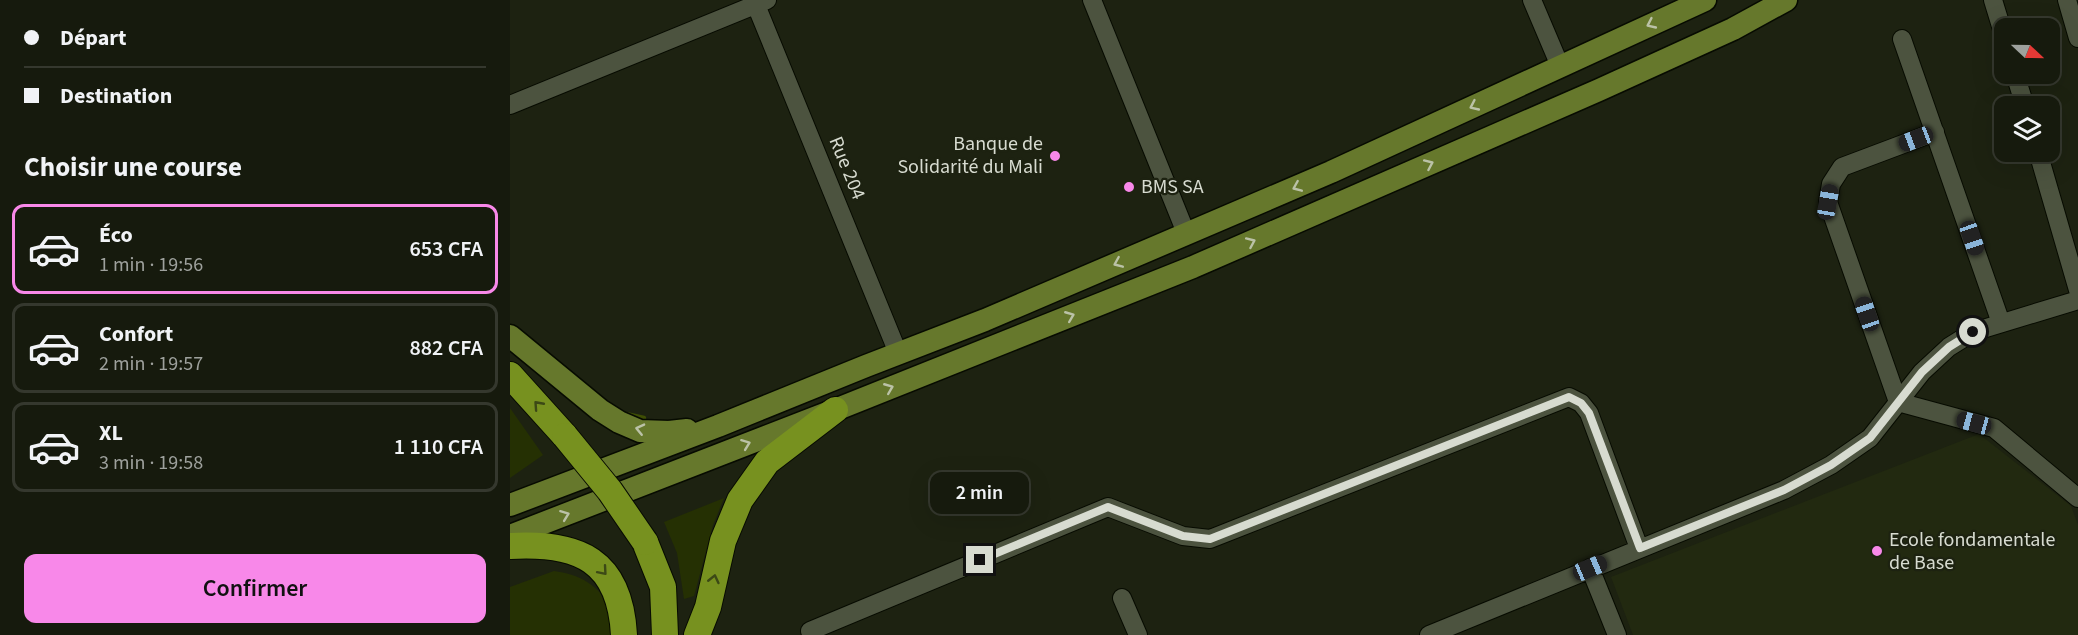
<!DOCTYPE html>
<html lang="fr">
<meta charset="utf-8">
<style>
body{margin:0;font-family:"Source Sans 3",sans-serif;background:#1f2316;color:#f1f3f6;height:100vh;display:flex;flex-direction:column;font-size:22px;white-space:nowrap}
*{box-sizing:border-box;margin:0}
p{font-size:20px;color:#9ea19d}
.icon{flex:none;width:33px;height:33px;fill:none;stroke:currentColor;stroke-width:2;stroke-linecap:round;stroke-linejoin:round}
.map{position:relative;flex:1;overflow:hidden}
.drawer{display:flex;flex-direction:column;background:#161a0d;width:510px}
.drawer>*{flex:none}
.guide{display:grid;align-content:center;height:132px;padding:0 24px;background:#161a0d}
.needle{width:39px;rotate:112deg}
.controls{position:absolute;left:1484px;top:18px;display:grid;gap:12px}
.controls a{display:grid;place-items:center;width:66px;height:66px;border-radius:12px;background:#161a0d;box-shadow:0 6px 24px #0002,0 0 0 2px #35382e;font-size:30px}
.end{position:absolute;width:27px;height:27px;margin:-14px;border:8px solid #d7dbd0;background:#111;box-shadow:0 0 0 3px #111}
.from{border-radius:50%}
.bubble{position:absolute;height:42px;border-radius:12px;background:#161a0d;box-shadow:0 6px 24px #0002,0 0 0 2px #35382e;font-size:20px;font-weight:600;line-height:42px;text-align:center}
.car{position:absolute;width:18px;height:36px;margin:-18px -9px;border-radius:8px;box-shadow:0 0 4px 2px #0007;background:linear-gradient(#222 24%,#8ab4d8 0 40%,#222 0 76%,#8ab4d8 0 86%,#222 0)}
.guide b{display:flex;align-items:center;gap:21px;height:57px;font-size:22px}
.guide b+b{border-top:2px solid #35382e}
.guide i{width:15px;height:15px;background:#f1f3f6}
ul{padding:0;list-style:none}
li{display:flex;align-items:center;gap:18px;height:90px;margin:0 12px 9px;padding:0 12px;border:3px solid #35382e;border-radius:12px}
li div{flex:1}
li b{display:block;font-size:22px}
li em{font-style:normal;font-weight:600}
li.on{border-color:#f888e9}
li>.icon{width:54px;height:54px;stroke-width:1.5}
h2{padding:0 24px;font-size:27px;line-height:72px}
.button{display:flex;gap:12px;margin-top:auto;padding:12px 24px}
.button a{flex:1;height:69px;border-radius:12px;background:#f888e9;color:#111;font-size:24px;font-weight:600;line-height:69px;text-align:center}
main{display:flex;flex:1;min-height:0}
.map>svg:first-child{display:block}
.built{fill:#222910}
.green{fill:#253003}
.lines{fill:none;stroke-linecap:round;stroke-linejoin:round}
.stream{stroke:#3e4e04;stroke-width:4.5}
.minor-casing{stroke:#070b01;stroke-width:20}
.major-casing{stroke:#070b01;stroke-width:25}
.highway-casing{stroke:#070b01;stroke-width:28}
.minor{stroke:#4c533f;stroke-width:18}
.major{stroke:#66782c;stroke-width:22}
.highway{stroke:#77911f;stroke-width:26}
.highway-bridge-casing{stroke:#070b01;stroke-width:28;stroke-linecap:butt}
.highway-bridge{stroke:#77911f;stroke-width:26}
.oneway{stroke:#bbc2a7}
.oneway2{stroke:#3c4916}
.route{stroke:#d7dbd0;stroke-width:8}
.poi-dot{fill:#f888e9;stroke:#1d2211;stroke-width:2}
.labels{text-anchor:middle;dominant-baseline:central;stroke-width:4.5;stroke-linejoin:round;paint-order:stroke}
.poi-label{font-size:20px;fill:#d7dbd0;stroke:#1d2211;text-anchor:start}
.street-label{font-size:20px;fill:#d7dbd0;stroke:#1d2211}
</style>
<main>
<section class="drawer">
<div class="guide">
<b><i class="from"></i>Départ</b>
<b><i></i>Destination</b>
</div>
<h2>Choisir une course</h2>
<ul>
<li class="on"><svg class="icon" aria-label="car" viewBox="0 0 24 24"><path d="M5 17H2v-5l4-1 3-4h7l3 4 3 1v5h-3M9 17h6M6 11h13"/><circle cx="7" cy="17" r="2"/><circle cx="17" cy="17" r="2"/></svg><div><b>Éco</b><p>1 min · 19:56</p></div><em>653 CFA</em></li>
<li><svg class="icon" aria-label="car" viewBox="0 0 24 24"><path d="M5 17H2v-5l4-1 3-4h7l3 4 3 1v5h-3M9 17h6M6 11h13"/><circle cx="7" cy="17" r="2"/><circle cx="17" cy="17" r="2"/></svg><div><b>Confort</b><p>2 min · 19:57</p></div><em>882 CFA</em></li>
<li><svg class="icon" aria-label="car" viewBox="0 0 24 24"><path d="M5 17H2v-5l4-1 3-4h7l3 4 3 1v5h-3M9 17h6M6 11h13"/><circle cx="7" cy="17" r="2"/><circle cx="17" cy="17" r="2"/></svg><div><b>XL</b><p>3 min · 19:58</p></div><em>1 110 CFA</em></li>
</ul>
<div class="button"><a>Confirmer</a></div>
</section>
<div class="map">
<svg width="1568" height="635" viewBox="0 0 1568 635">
<rect width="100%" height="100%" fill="#1d2211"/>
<path class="built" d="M1469 434 1561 506 1568 525V635H1123L1101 577Z"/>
<path class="green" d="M0 408 33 455 0 478Z
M214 498 203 525 184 596 174 599 167 553 154 522Z
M44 571C67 574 93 585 99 611 101 618 101 627 101 635H0V587Z"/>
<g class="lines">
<path class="stream" d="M116 414 134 418"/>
<defs>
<path id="minor" d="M244 0 388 353
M582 0 676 233
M1022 0 1050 66
M1483 0 1494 36
M1557 0 1568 38
M1392 39 1491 323
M1505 74 1515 106
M0 105 257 0
M1425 132 1332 167 1321 184 1318 202 1388 402 1484 428 1568 498
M1528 152 1568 290
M1080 568 1107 635
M612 598 628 635
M300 631 598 507 673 536 700 539 1059 397 1071 403 1079 413 1129 548
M919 635 1274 490 1321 465 1360 438 1412 372 1439 347 1463 332 1568 300"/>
<path id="major" d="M0 336 90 410 109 422 130 431 159 432 177 430
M0 505 208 426 356 366 475 320 821 172 1195 0
M0 536 325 410 683 267 1089 90 1223 29 1276 0"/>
<path id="highway" d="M0 375 55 436
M135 542 153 587 155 635
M0 546C69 542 110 560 114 635
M187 635 198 607 213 541 230 500 257 462 325 410"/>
</defs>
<use href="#minor" class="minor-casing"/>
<use href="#major" class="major-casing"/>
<use href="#highway" class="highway-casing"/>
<use href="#minor" class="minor"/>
<use href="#major" class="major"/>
<use href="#highway" class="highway"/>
<defs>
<path id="highway-bridge" d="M55 436 100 491 135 542"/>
</defs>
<use href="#highway-bridge" class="highway-bridge-casing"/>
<use href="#highway-bridge" class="highway-bridge"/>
</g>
<defs><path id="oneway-chevron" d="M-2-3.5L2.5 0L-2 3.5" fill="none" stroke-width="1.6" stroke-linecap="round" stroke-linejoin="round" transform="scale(1.5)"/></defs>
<g class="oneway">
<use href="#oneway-chevron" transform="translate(1141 24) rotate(155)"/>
<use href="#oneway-chevron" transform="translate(964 106) rotate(155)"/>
<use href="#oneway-chevron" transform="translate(919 164) rotate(-24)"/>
<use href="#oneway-chevron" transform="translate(787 187) rotate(157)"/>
<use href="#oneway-chevron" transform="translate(741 242) rotate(-24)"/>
<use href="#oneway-chevron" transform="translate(608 263) rotate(157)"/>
<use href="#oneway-chevron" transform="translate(560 316) rotate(-22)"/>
<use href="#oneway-chevron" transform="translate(379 388) rotate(-22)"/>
<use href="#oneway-chevron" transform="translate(130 429) rotate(-167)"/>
<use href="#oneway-chevron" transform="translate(236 444) rotate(-21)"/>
<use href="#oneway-chevron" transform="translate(55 515) rotate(-21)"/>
</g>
<g class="oneway2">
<use href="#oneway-chevron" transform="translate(28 405) rotate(-132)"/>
<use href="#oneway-chevron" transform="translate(93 571) rotate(49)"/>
<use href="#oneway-chevron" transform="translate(204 579) rotate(-77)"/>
</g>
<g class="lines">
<path class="route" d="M470 560 598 507 673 536 700 539 1059 397 1071 403 1079 413 1130 548 1274 490 1321 465 1360 438 1412 372 1439 347 1463 332"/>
</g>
<g class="poi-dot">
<circle cx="545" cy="156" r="6"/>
<circle cx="619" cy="187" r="6"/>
<circle cx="1367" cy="551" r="6"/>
</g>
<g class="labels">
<g class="poi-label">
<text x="533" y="144" text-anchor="end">Banque de<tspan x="533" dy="23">Solidarité du Mali</tspan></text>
<text x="631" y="187">BMS SA</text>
<text x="1379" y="540">Ecole fondamentale<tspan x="1379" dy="23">de Base</tspan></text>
</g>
<g class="street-label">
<text transform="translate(337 168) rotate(68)">Rue 204</text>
</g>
</g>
</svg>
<div class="controls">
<a><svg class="needle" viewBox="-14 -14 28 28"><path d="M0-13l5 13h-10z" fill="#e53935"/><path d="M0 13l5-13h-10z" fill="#9ea19d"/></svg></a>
<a><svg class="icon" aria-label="layers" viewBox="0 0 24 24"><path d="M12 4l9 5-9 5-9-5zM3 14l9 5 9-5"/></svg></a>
</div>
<i class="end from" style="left:1463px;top:332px"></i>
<i class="end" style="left:470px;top:560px"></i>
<div class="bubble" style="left:420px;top:472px;width:99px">2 min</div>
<i class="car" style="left:1406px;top:139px;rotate:249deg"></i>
<i class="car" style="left:1318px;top:202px;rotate:10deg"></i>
<i class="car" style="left:1462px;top:238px;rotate:161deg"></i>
<i class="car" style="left:1357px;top:314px;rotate:341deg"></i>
<i class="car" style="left:1464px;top:423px;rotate:285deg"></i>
<i class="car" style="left:1080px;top:568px;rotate:67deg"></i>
</div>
</main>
